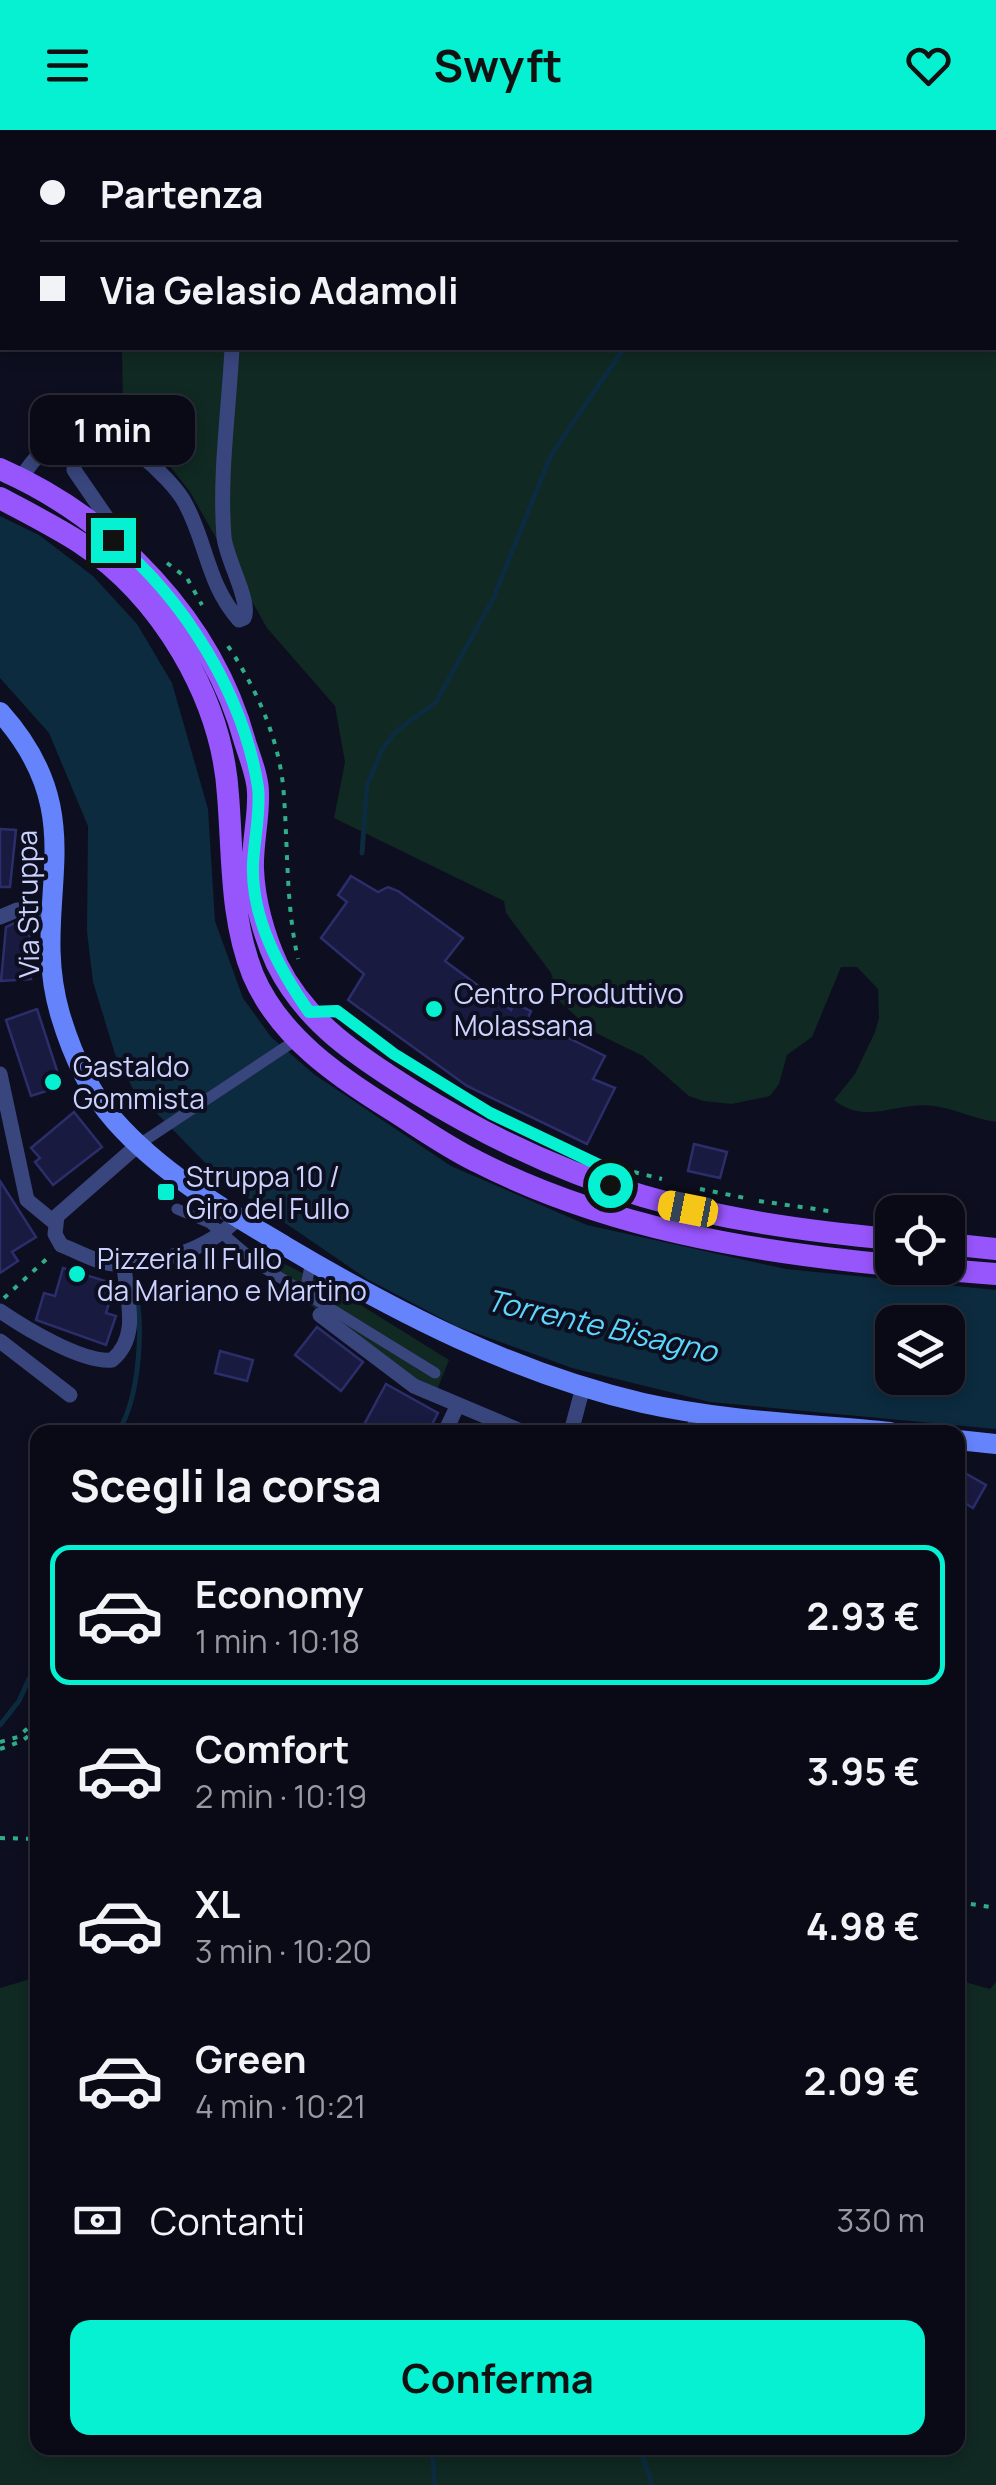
<!DOCTYPE html>
<html lang="it">
<meta charset="utf-8">
<style>
body{margin:0;font-family:Manrope,sans-serif;background:#131320;color:#f1f3f6;height:100vh;display:flex;flex-direction:column;font-size:38px;white-space:nowrap}
*{box-sizing:border-box;margin:0}
p{font-size:32px;color:#999aa1}
.icon{flex:none;width:55px;height:55px;fill:none;stroke:currentColor;stroke-width:2;stroke-linecap:round;stroke-linejoin:round}
.map{position:relative;flex:1;overflow:hidden}
.side{position:absolute;left:30px;top:1295px;width:935px;height:1030px;display:flex;flex-direction:column;background:#0a0a17;border-radius:20px;box-shadow:0 5px 15px #0003,0 0 0 2px #2a2b36}
.side>*{flex:none}
.hud{position:absolute;left:0px;top:0px;width:998px;height:220px;box-shadow:0 5px 15px #0003,0 0 0 2px #2a2b36;display:grid;align-content:center;height:220px;padding:0 40px;background:#0a0a17}
.tools{position:absolute;left:875px;top:1065px;display:grid;gap:20px}
.tools a{display:grid;place-items:center;width:90px;height:90px;border-radius:20px;background:#0a0a17;box-shadow:0 5px 15px #0003,0 0 0 2px #2a2b36;font-size:50px}
.end{position:absolute;width:45px;height:45px;margin:-22px;border:12px solid #05f1d2;background:#111;box-shadow:0 0 0 5px #111}
.from{border-radius:50%}
.bubble{position:absolute;height:70px;border-radius:20px;background:#0a0a17;box-shadow:0 5px 15px #0003,0 0 0 2px #2a2b36;font-size:32px;font-weight:700;line-height:70px;text-align:center}
.car{position:absolute;width:30px;height:60px;margin:-30px -15px;border-radius:12px;box-shadow:0 0 8px 2px #0007;background:linear-gradient(#f5c518 24%,#345 0 40%,#f5c518 0 76%,#345 0 86%,#f5c518 0)}
.hud b{display:flex;align-items:center;gap:35px;height:95px;font-size:38px}
.hud b+b{border-top:2px solid #2a2b36}
.hud i{width:25px;height:25px;background:#f1f3f6}
ul{padding:0;list-style:none}
li{display:flex;align-items:center;gap:30px;height:140px;margin:0 20px 15px;padding:0 20px;border:5px solid transparent;border-radius:20px}
li div{flex:1}
li b{display:block;font-size:38px}
li em{font-style:normal;font-weight:700}
li.on{border-color:#05f1d2}
li>.icon{width:90px;height:90px;stroke-width:1.5}
h2{padding:0 40px;font-size:45px;line-height:120px}
.pay{display:flex;align-items:center;gap:25px;height:110px;padding:0 40px;font-size:38px}
.pay p{margin-inline-start:auto}
.cta{display:flex;gap:20px;margin-top:auto;padding:20px 40px}
.cta a{flex:1;height:115px;border-radius:20px;background:#05f1d2;color:#111;font-size:40px;font-weight:700;line-height:115px;text-align:center}
header{display:flex;justify-content:space-between;align-items:center;height:130px;padding:0 40px;background:#05f1d2;color:#111;font-size:45px;font-weight:700}
.map>svg:first-child{display:block}
.green{fill:#102922}
.water{fill:#0c2b3f;fill-rule:evenodd}
.lines{fill:none;stroke-linecap:round;stroke-linejoin:round}
.stream{stroke:#0c2b3f;stroke-width:5}
.building{fill:#191a40;stroke:#2c2e6b;stroke-width:2.5}
.path{stroke:#30ae8a;stroke-width:4;stroke-dasharray:5 8;stroke-linecap:butt}
.service{stroke:#39467d;stroke-width:8}
.pedestrian{stroke:#39467d;stroke-width:11}
.minor{stroke:#39467d;stroke-width:15}
.secondary{stroke:#6584fc;stroke-width:20}
.primary{stroke:#9756fc;stroke-width:22}
.route{stroke:#05f1d2;stroke-width:12}
.poi-dot{fill:#05f1d2;stroke:#0d0e1f;stroke-width:4}
.labels{text-anchor:middle;dominant-baseline:central;stroke-width:8;stroke-linejoin:round;paint-order:stroke}
.street-label{font-size:28px;fill:#ccd2fe;stroke:#0d0e1f}
.poi-label{font-size:28px;fill:#ccd2fe;stroke:#0d0e1f;text-anchor:start}
.water-label{font-size:30px;font-style:italic;fill:#5cd7fc;stroke:#0d0e1f}
</style>
<header><svg class="icon" aria-label="menu" viewBox="0 0 24 24"><path d="M4 6h16M4 12h16M4 18h16"/></svg>Swyft<svg class="icon" aria-label="heart" viewBox="0 0 24 24"><path d="M12 20l-8-8c-3-5 5-10 8-4 3-6 11-1 8 4z"/></svg></header>
<div class="map">
<svg width="996" height="2355" viewBox="0 0 996 2355">
<rect width="100%" height="100%" fill="#0d0e1f"/>
<path class="green" d="M132 0H996V992C975 989 955 979 934 976 899 971 866 996 834 970L855 944 875 902 879 888 878 859 857 837H841L812 907 787 925 779 954 770 966 732 974 703 971 689 966 643 926 594 902 560 872 551 843 506 783 504 771 334 688 345 632 335 576 267 498 190 362 123 276 122 218H995V2Z
M254 1118 343 1164 449 1230 435 1265 274 1149Z
M37 1847 38 2318H958V1850L990 1859 996 1852V2355H0V1858Z"/>
<path class="water" d="M0 386 39 405 93 446 137 494 172 553 208 679 215 791 243 868 271 907 315 945 451 1036 587 1095 786 1139 996 1160V1299L710 1272 572 1238 456 1196 367 1149 222 1050 133 959 115 924 93 852 87 802 88 696 49 603 0 548ZM892 1192H948V1248H892Z"/>
<g class="lines">
<path class="stream" d="M362 723 367 655 382 620 395 602 436 572 493 469 551 325 624 218
M118 1302C140 1267 145 1191 133 1151
M0 1595 19 1571 38 1529
M432 2318 435 2355
M640 2318 652 2355"/>
</g>
<path class="building" d="M0 699 16 700 10 757H0Z
M351 746 378 762 388 757 398 761 463 808 445 831 511 880 514 873 531 881 528 888 605 926 593 949 615 958 587 1014 467 956 348 870 364 844 321 808 347 772 338 765Z
M19 791H29L31 849 1 851 6 797Z
M37 879 62 956 31 966 6 890Z
M74 982 102 1017 53 1055 35 1032 40 1028 31 1018Z
M694 1014 727 1022 720 1048 688 1041Z
M0 1051 36 1107 12 1122 18 1131 0 1143Z
M63 1138 115 1154 106 1183 116 1186 106 1215 36 1190 44 1163 55 1166Z
M317 1197 363 1232 341 1261 295 1225Z
M220 1221 253 1230 247 1251 215 1243Z
M386 1254 438 1283 428 1302H360Z
M958 1339 986 1355 973 1378 958 1369Z"/>
<g class="lines">
<path class="path" d="M167 433 187 448 202 475
M228 516C258 561 281 613 284 667 288 722 286 775 298 829
M634 1042 662 1049
M700 1059 745 1068
M759 1071 829 1081
M4 1168 52 1124
M0 1612 18 1607 38 1589
M0 1619 22 1611 38 1599
M0 1708 38 1709
M958 1772 996 1778"/>
<path class="service" d="M62 0 64 2
M108 0 110 2
M319 882C346 881 363 901 384 916 450 966 525 1000 599 1035L605 1046
M441 1302 454 1275
M449 1302 460 1278"/>
<path class="pedestrian" d="M138 1015 296 910
M177 1079 210 1093 258 1134 435 1243
M305 1161 311 1131"/>
<path class="minor" d="M213 0V2
M89 296 75 320 74 340 129 420
M21 348C32 331 55 303 76 296 106 287 172 348 185 373 207 413 207 454 239 490L244 488C252 473 226 429 224 407 219 346 229 279 232 218
M0 787 17 780 54 779
M0 944 27 1070 55 1093
M138 1015 57 1086 55 1104 61 1115C77 1121 97 1133 114 1134 156 1137 210 1118 238 1088
M0 1181C25 1198 82 1233 112 1230 142 1205 125 1165 124 1133
M320 1185 414 1256 523 1302
M0 1211 70 1265
M571 1302 583 1257
M693 1302 698 1284"/>
<path class="secondary" d="M0 582C98 691 27 770 60 884 71 921 89 962 115 991 162 1044 225 1080 285 1116 398 1183 514 1243 643 1273 724 1291 808 1294 890 1302
M958 1310 996 1314"/>
<path class="primary" d="M0 339C114 389 212 491 245 612 250 628 258 647 258 663 259 688 252 714 253 739 254 770 264 806 277 834 306 893 359 927 413 961 575 1061 705 1092 892 1109
M0 368C26 382 54 396 79 412 162 466 222 569 228 665 233 725 230 788 253 845 279 906 337 946 392 980 419 997 447 1017 476 1031 605 1097 750 1122 892 1135
M948 1114 996 1119
M921 1138 996 1144"/>
</g>
<g class="lines">
<path class="route" d="M113 410C185 470 243 564 258 657 261 681 254 710 253 734 251 788 279 839 309 882L337 881 394 924 490 983 599 1035 610 1055"/>
</g>
<g class="poi-dot">
<circle cx="434" cy="879" r="10"/>
<circle cx="53" cy="952" r="10"/>
<rect x="156" y="1052" width="20" height="20" rx="5"/>
<circle cx="77" cy="1144" r="10"/>
</g>
<g class="labels">
<g class="street-label">
<text transform="translate(27 774) rotate(-91)">Via Struppa</text>
</g>
<g class="poi-label">
<text x="454" y="863">Centro Produttivo<tspan x="454" dy="32">Molassana</tspan></text>
<text x="73" y="936">Gastaldo<tspan x="73" dy="32">Gommista</tspan></text>
<text x="186" y="1046">Struppa 10 /<tspan x="186" dy="32">Giro del Fullo</tspan></text>
<text x="97" y="1128">Pizzeria Il Fullo<tspan x="97" dy="32">da Mariano e Martino</tspan></text>
</g>
<g class="water-label">
<text transform="translate(602 1195) rotate(13)">Torrente Bisagno</text>
</g>
</g>
</svg>
<div class="tools">
<a><svg class="icon" aria-label="locate" viewBox="0 0 24 24"><circle cx="12" cy="12" r="6"/><path d="M12 2v4M12 18v4M2 12h4M18 12h4"/></svg></a>
<a><svg class="icon" aria-label="layers" viewBox="0 0 24 24"><path d="M12 4l9 5-9 5-9-5zM3 14l9 5 9-5"/></svg></a>
</div>
<i class="end from" style="left:610px;top:1055px"></i>
<i class="end" style="left:113px;top:410px"></i>
<div class="bubble" style="left:30px;top:265px;width:165px">1 min</div>
<i class="car" style="left:688px;top:1079px;rotate:281deg"></i>
<div class="hud">
<b><i class="from"></i>Partenza</b>
<b><i></i>Via Gelasio Adamoli</b>
</div>
<section class="side">
<h2>Scegli la corsa</h2>
<ul>
<li class="on"><svg class="icon" aria-label="car" viewBox="0 0 24 24"><path d="M5 17H2v-5l4-1 3-4h7l3 4 3 1v5h-3M9 17h6M6 11h13"/><circle cx="7" cy="17" r="2"/><circle cx="17" cy="17" r="2"/></svg><div><b>Economy</b><p>1 min · 10:18</p></div><em>2.93 €</em></li>
<li><svg class="icon" aria-label="car" viewBox="0 0 24 24"><path d="M5 17H2v-5l4-1 3-4h7l3 4 3 1v5h-3M9 17h6M6 11h13"/><circle cx="7" cy="17" r="2"/><circle cx="17" cy="17" r="2"/></svg><div><b>Comfort</b><p>2 min · 10:19</p></div><em>3.95 €</em></li>
<li><svg class="icon" aria-label="car" viewBox="0 0 24 24"><path d="M5 17H2v-5l4-1 3-4h7l3 4 3 1v5h-3M9 17h6M6 11h13"/><circle cx="7" cy="17" r="2"/><circle cx="17" cy="17" r="2"/></svg><div><b>XL</b><p>3 min · 10:20</p></div><em>4.98 €</em></li>
<li><svg class="icon" aria-label="car" viewBox="0 0 24 24"><path d="M5 17H2v-5l4-1 3-4h7l3 4 3 1v5h-3M9 17h6M6 11h13"/><circle cx="7" cy="17" r="2"/><circle cx="17" cy="17" r="2"/></svg><div><b>Green</b><p>4 min · 10:21</p></div><em>2.09 €</em></li>
</ul>
<div class="pay"><svg class="icon" aria-label="cash" viewBox="0 0 24 24"><path d="M3 7h18v10H3z"/><circle cx="12" cy="12" r="2"/></svg>Contanti<p>330 m</p></div>
<div class="cta"><a>Conferma</a></div>
</section>
</div>
